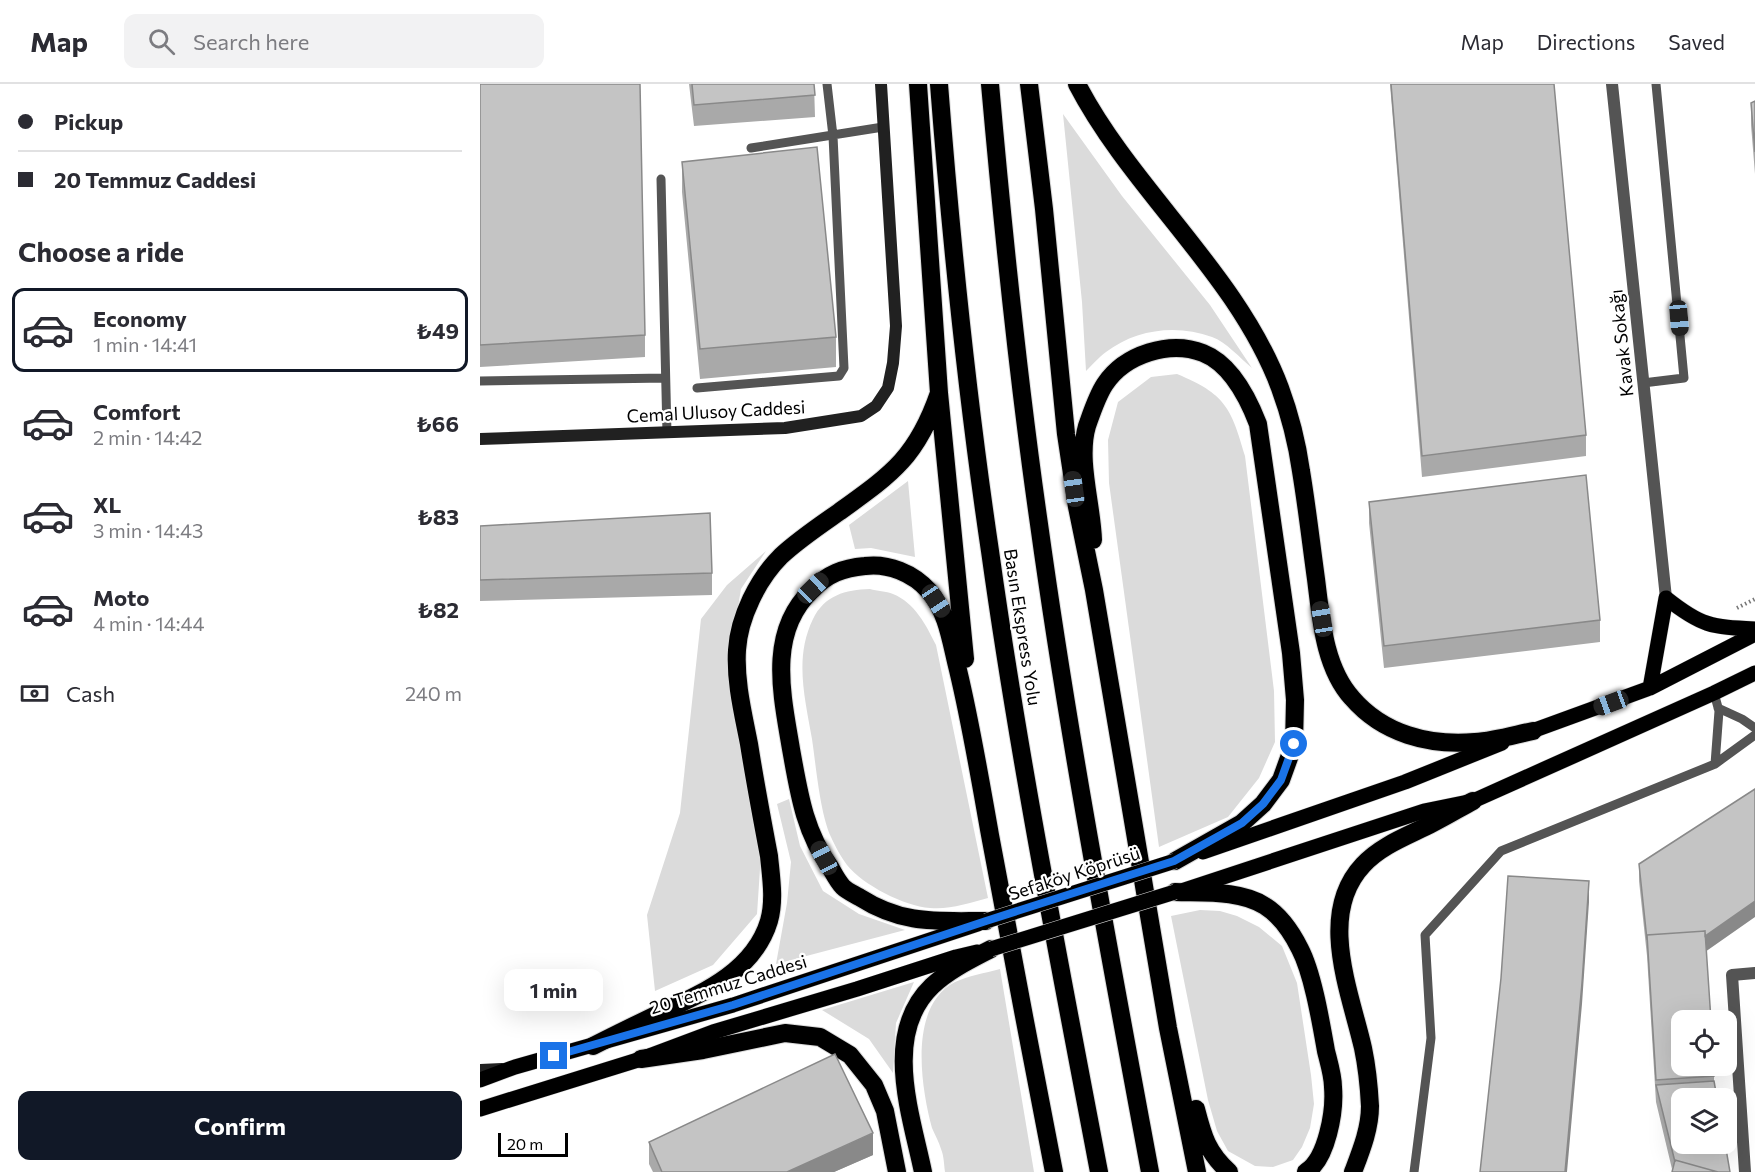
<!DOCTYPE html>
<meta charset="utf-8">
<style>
body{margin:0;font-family:Commissioner,sans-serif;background:#f2f2f3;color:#2b2b33;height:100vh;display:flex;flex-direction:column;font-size:22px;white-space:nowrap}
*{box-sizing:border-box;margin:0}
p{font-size:20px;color:#7c7c81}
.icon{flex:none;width:33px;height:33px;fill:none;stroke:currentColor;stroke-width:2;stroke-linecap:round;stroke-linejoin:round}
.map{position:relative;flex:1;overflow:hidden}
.details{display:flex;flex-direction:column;background:#fff;width:480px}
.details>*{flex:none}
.banner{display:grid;align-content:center;height:132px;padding:0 18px;background:#fff}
.tools{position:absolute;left:1191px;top:926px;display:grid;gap:12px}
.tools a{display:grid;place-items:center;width:66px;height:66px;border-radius:12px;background:#fff;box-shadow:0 6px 24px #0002;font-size:30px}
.scale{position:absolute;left:18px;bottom:15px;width:70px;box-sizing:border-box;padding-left:6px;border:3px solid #000;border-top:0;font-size:16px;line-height:21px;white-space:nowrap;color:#000;-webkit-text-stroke:4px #fff;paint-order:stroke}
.end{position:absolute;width:27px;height:27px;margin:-14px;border:8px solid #1a73e8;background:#fff;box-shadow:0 0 0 3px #fff}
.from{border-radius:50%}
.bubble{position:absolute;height:42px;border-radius:12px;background:#fff;box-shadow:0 6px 24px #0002;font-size:20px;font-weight:700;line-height:42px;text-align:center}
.car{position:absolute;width:18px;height:36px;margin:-18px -9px;border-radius:8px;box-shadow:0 0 4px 2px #0007;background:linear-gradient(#222 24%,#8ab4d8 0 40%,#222 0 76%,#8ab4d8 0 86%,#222 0)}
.banner b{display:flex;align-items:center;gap:21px;height:57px;font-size:22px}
.banner b+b{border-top:2px solid #e1e1e2}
.banner i{width:15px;height:15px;background:#2b2b33}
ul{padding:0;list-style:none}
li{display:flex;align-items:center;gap:18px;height:84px;margin:0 12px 9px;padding:0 6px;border:3px solid transparent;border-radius:12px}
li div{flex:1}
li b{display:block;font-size:22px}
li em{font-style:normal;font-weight:700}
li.active{border-color:#111827}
li>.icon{width:54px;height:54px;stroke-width:1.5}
h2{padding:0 18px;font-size:27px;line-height:72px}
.pay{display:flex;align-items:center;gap:15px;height:66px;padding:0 18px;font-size:22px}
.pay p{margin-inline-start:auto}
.cta{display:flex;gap:12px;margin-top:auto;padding:12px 18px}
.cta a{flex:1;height:69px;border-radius:12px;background:#111827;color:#fff;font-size:24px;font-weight:700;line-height:69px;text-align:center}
header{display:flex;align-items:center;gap:36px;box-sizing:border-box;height:84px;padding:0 30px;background:#fff;border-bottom:2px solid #e1e1e2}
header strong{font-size:28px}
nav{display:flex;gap:33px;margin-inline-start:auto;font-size:21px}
.search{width:420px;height:54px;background:#f2f2f3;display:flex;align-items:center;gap:15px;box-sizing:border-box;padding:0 21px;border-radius:12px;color:#7c7c81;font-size:22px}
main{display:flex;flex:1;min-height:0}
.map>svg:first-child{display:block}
.green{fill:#dbdbdb}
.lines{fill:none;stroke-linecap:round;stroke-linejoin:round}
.primary-casing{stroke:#dbdbdb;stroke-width:16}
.motorway-casing{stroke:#dbdbdb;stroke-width:20}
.path{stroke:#767676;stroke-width:4;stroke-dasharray:1.5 3;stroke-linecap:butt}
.service{stroke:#545454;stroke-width:9}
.minor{stroke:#545454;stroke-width:12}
.secondary{stroke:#212121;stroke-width:12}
.primary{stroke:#000;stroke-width:15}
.motorway{stroke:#000;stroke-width:18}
.primary-bridge-casing{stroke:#dbdbdb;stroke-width:16;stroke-linecap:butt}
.primary-bridge{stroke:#000;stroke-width:15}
.wall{fill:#a9a9a9}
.shaded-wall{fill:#898989}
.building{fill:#c4c4c4;stroke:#898989;stroke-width:1.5}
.route{stroke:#1a73e8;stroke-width:8}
.labels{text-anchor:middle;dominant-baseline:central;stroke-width:4.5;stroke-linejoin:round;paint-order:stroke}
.street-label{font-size:18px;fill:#000;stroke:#fff}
</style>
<header>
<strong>Map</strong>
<div class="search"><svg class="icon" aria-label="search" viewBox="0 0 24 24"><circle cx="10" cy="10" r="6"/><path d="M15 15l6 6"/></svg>Search here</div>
<nav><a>Map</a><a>Directions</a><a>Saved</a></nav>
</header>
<main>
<section class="details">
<div class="banner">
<b><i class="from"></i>Pickup</b>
<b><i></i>20 Temmuz Caddesi</b>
</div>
<h2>Choose a ride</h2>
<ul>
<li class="active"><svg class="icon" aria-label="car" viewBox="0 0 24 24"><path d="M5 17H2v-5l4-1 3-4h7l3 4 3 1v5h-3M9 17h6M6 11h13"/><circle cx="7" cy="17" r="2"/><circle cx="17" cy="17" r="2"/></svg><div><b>Economy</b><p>1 min · 14:41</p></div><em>₺49</em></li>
<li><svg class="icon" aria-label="car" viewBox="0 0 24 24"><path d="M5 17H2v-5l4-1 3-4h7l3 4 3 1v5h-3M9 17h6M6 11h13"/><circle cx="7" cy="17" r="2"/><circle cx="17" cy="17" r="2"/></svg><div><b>Comfort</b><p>2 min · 14:42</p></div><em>₺66</em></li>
<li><svg class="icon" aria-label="car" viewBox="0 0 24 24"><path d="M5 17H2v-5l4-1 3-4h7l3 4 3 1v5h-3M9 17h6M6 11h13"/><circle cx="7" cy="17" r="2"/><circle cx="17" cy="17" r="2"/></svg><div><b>XL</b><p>3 min · 14:43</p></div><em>₺83</em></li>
<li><svg class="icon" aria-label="car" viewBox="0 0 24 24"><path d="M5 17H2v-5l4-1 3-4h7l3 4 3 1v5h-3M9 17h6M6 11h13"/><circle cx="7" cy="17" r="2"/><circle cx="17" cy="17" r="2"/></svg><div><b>Moto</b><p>4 min · 14:44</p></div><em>₺82</em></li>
</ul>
<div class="pay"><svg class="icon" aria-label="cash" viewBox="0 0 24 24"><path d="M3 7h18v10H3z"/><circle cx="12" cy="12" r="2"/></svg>Cash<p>240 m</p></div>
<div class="cta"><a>Confirm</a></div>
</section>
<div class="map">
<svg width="1275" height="1088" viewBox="0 0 1275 1088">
<rect width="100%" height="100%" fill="#fff"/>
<path class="green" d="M583 30 642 112 730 221 772 284C760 274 746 258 732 253 697 240 656 245 626 268 619 273 612 281 606 287L602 218Z
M697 290C745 310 751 323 765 372L794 607 795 658 779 694 748 733 679 763 629 399 628 356 638 318 671 293Z
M428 397 435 473 391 464 375 465 369 441Z
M286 467 261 505 250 571 281 770 277 830 233 881 175 907 167 831 200 729 221 535 247 501Z
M390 505C397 507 406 507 413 510 435 519 446 541 456 561L508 814C489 819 469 826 450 824 424 822 383 801 367 781 361 773 355 762 351 753 340 729 336 682 332 655 325 614 314 574 333 535 345 511 365 506 390 505Z
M309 715 320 762 343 807 379 830 425 846 296 880 307 819 311 778 297 720Z
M720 826 740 827 757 832 779 843 802 862 817 899 831 991 834 1020 830 1044 822 1063 813 1076 793 1083 775 1082 748 1067 737 1047 728 1016 691 832Z
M520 885 554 1088H465C464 1081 464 1072 461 1065 459 1058 455 1051 452 1044 441 1003 428 922 475 898 488 892 505 889 520 885Z
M434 898 416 939 413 989 389 955 342 926Z"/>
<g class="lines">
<defs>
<path id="primary" d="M1170 604 1186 514C1221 542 1231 543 1275 545
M1044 650 1170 604 1275 550
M723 768 925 698 1022 659
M704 806 944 727 993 717 1234 609 1275 589
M0 996 35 983 253 921 498 840
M0 1025 161 975 233 948 377 905 476 873 497 868"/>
<path id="motorway" d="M438 0 459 309 485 575
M459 0C471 156 487 312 510 467 539 675 580 882 619 1088
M510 0C523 147 538 294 559 440 589 657 630 872 670 1088
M549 0 564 125 586 350 597 423 614 506 688 944 717 1088
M597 0C652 106 758 191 800 304 810 331 817 359 821 387 827 423 831 459 836 495 841 534 844 583 872 614 903 650 949 662 995 658 1014 657 1034 651 1053 647
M613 456C612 421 597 376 607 342 612 328 617 312 625 300 645 270 690 256 723 269 751 280 768 314 778 340L811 569 815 616 814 660 801 696 783 720 762 739 695 777
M695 808C724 809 760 806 785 822 801 832 812 849 820 865 833 890 841 939 846 967 849 979 853 992 853 1003 855 1027 847 1075 826 1088
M506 837C456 837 423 841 379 813 374 810 367 807 363 803 358 798 354 790 350 783 324 746 319 709 311 665 302 611 287 548 332 506 347 490 363 484 385 482 408 479 433 489 449 507 468 529 471 559 478 586 491 640 500 695 510 751 531 863 552 976 574 1088
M113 962C135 951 157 940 180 929 223 909 274 887 289 837 295 816 291 793 289 772 282 735 275 698 269 660 263 629 255 597 257 566 259 533 278 495 301 472 318 456 339 442 359 428 412 390 437 373 459 309
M161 975 223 966 305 949 340 953 370 971 394 1001 405 1027 417 1088
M716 1025C723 1052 727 1068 749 1088
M443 1088C431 1030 402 950 452 902 469 886 490 876 511 865
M873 1088C881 1067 890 1045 890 1022 889 1003 887 983 883 964 870 907 837 830 883 781 901 761 930 751 953 739 967 732 980 724 993 717"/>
</defs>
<use href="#primary" class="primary-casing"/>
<use href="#motorway" class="motorway-casing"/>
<path class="path" d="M1257 524 1275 515"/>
<path class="service" d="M271 64 403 43
M181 95 187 349
M0 297 185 294
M1163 299 1204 294 1176 0
M217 304 359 292 364 284 353 52 347 0
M1234 609 1239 627 1235 680 1275 651
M1238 624 1262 635 1275 644
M934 1088 951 954 945 851 1021 767 1235 680"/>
<path class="minor" d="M1132 0 1186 514
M1265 1088 1252 891 1275 889"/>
<path class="secondary" d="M0 355 305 344 381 332 396 322 408 304 413 279 416 242 401 0
M0 986 22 985"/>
<use href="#primary" class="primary"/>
<use href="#motorway" class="motorway"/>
<defs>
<path id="primary-bridge" d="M506 837 695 777
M511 865 695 808"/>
</defs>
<use href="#primary-bridge" class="primary-bridge-casing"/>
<use href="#primary-bridge" class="primary-bridge"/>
</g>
<path class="wall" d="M0 0 165 251V273L0 283Z
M209 0H334L335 33 214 42Z
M910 0H1074L1106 351V372L942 393Z
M1275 17V90L1271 41V19Z
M202 78 356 253V283L220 295 202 108Z
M889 418 1120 536V558L904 584 889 439Z
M0 442 232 489V511L0 517Z
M1159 780 1234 981V997L1202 1059 1192 1085 1176 1018 1167 872 1159 797Z
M169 1058 393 1071 354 1088H173L169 1080Z"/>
<path class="shaded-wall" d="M1109 797V818L1102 920 1087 1088H1085Z
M1275 817V833L1225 868V852Z
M393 1049V1071L354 1088H307Z"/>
<path class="building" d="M0 0H160L165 251 0 261Z
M212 0H334L335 11 214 21Z
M911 0H1074L1106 351 942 372Z
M1275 17V68L1271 19Z
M337 63 356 253 220 265 202 78Z
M1106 391 1120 536 904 562 889 418Z
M230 429 232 489 0 496V442Z
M1275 705V817L1225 852V847L1167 851V856L1159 780Z
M1028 792 1109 797 1102 899 1085 1088H1000L1021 894Z
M1225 847 1231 936H1202V981H1234V992L1176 996 1167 851Z
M355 970 393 1049 307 1088H182L169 1058Z
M1234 997 1237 1014H1202V1059H1245L1250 1088H1238L1195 1076V1078L1176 1001Z
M1195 1076 1238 1088H1192Z"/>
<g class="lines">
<path class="route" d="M74 972 253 921 506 837 694 777 762 739 783 720 801 696 814 660"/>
</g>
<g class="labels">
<g class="street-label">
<text transform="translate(1141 259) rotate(-96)">Kavak Sokağı</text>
<text transform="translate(236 327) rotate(-3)">Cemal Ulusoy Caddesi</text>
<text transform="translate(543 543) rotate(81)">Basın Ekspress Yolu</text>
<text transform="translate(594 789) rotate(-18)">Sefaköy Köprüsü</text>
<text transform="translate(248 900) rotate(-17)">20 Temmuz Caddesi</text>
</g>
</g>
</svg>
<div class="tools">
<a><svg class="icon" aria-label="locate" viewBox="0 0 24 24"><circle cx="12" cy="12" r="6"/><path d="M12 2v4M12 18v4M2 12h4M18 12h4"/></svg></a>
<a><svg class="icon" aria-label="layers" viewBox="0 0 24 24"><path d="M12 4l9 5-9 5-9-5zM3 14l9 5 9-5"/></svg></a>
</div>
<div class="scale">20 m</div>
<i class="end from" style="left:814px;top:660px"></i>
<i class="end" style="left:74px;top:972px"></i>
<div class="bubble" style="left:24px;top:885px;width:99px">1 min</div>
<i class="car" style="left:1199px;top:234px;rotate:175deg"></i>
<i class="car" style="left:594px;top:405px;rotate:352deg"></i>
<i class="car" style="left:333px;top:504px;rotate:46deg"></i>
<i class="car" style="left:456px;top:517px;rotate:146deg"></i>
<i class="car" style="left:842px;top:535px;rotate:351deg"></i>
<i class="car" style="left:1131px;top:619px;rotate:250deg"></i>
<i class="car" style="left:344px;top:774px;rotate:332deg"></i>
</div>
</main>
